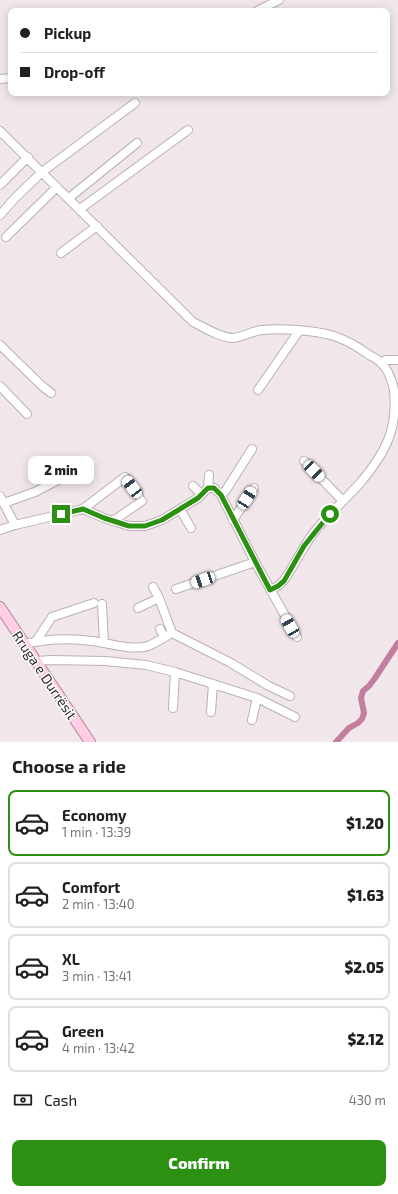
<!DOCTYPE html>
<meta charset="utf-8">
<style>
body{margin:0;font-family:"Exo 2",sans-serif;background:#f2f2f2;color:#202124;height:100vh;display:flex;flex-direction:column;font-size:15px;white-space:nowrap}
*{box-sizing:border-box;margin:0}
p{font-size:13px;color:#757577}
.icon{flex:none;width:22px;height:22px;fill:none;stroke:currentColor;stroke-width:2;stroke-linecap:round;stroke-linejoin:round}
.map{position:relative;height:742px;overflow:hidden}
.panel{display:flex;flex-direction:column;background:#fff;flex:1}
.panel>*{flex:none}
.hud{position:absolute;left:8px;top:8px;width:382px;height:88px;border-radius:8px;box-shadow:0 2px 10px #0003;display:grid;align-content:center;height:88px;padding:0 12px;background:#fff}
.end{position:absolute;width:18px;height:18px;margin:-9px;border:5px solid #2c9112;background:#fff;box-shadow:0 0 0 2px #fff}
.from{border-radius:50%}
.bubble{position:absolute;height:28px;border-radius:8px;background:#fff;box-shadow:0 2px 10px #0003;font-size:13px;font-weight:800;line-height:28px;text-align:center}
.car{position:absolute;width:12px;height:24px;margin:-12px -6px;border-radius:5px;box-shadow:0 0 3px 1px #0007;background:linear-gradient(#fff 24%,#345 0 40%,#fff 0 76%,#345 0 86%,#fff 0)}
.hud b{display:flex;align-items:center;gap:14px;height:38px;font-size:15px}
.hud b+b{border-top:1px solid #e0e0e0}
.hud i{width:10px;height:10px;background:#202124}
ul{padding:0;list-style:none}
li{display:flex;align-items:center;gap:12px;height:66px;margin:0 8px 6px;padding:0 4px;border:2px solid #e0e0e0;border-radius:8px}
li div{flex:1}
li b{display:block;font-size:15px}
li em{font-style:normal;font-weight:800}
li.current{border-color:#2c9112}
li>.icon{width:36px;height:36px;stroke-width:1.5}
h2{padding:0 12px;font-size:18px;line-height:48px}
.pay{display:flex;align-items:center;gap:10px;height:44px;padding:0 12px;font-size:15px}
.pay p{margin-inline-start:auto}
.button{display:flex;gap:8px;margin-top:auto;padding:8px 12px}
.button a{flex:1;height:46px;border-radius:8px;background:#2c9112;color:#fff;font-size:16px;font-weight:800;line-height:46px;text-align:center}
.map>svg:first-child{display:block}
.lines{fill:none;stroke-linecap:round;stroke-linejoin:round}
.canal{stroke:#c37e9e;stroke-width:6}
.minor-casing{stroke:#bab0b4;stroke-width:10}
.major-casing{stroke:#b68099;stroke-width:12}
.minor{stroke:#fff;stroke-width:8}
.major{stroke:#ffcee5;stroke-width:10}
.route{stroke:#2c9112;stroke-width:5}
.labels{text-anchor:middle;dominant-baseline:central;stroke-width:3;stroke-linejoin:round;paint-order:stroke}
.street-label{font-size:14px;fill:#2e2a2c;stroke:#fff}
</style>
<div class="map">
<svg width="398" height="742" viewBox="0 0 398 742">
<rect width="100%" height="100%" fill="#f1e7eb"/>
<g class="lines">
<path class="canal" d="M336 742 349 728 358 723 362 719 364 713 361 698 363 691 369 686 375 678 398 643"/>
<defs>
<path id="minor" d="M257 11 279 0
M0 79 11 78
M0 131 193 322C205 328 219 337 232 338 241 338 252 331 262 330 283 328 313 330 334 336 346 340 358 347 368 354 372 357 378 359 381 363 388 369 392 381 394 390 398 430 385 453 361 482 346 499 329 514 315 531 307 541 301 553 294 564 287 576 284 584 270 590
M0 185 28 157
M69 198 137 143
M80 209 188 130
M0 215 14 199 42 172 135 103
M6 237 57 187
M61 253 97 226
M0 345 41 385 51 393
M381 362 386 360H398
M0 386 27 414
M258 390 299 331
M304 461 343 501
M193 486 201 494
M208 488 209 475
M221 495 226 490 252 449
M0 496 15 525
M4 503 35 492 60 479
M83 509 125 477 139 496
M180 509 191 528
M233 520 254 488
M113 521 142 501
M0 530 15 525 83 509 104 518 129 526H145L162 520 198 498 208 488H214L221 495 255 562 297 637
M153 587 159 598 172 633 231 663 267 685 290 696
M176 589 255 562
M102 604 104 643
M138 608 159 598
M160 629 164 637
M36 641 52 617 94 603
M24 644C46 639 71 638 92 641 107 643 134 651 148 646 156 643 165 637 172 633
M35 661 52 660 105 661 146 665 175 672 257 698 295 717
M173 708 175 672
M211 712 213 684
M252 720 257 698"/>
<path id="major" d="M0 607 90 742"/>
</defs>
<use href="#minor" class="minor-casing"/>
<use href="#major" class="major-casing"/>
<use href="#minor" class="minor"/>
<use href="#major" class="major"/>
</g>
<g class="lines">
<path class="route" d="M61 514 83 509 104 518 129 526H145L162 520 198 498 208 488H214L221 495 270 590 278 586 284 581 304 546 316 531 330 514"/>
</g>
<g class="labels">
<g class="street-label">
<text transform="translate(45 675) rotate(56)">Rruga e Durrësit</text>
</g>
</g>
</svg>
<i class="end from" style="left:330px;top:514px"></i>
<i class="end" style="left:61px;top:514px"></i>
<div class="bubble" style="left:28px;top:456px;width:66px">2 min</div>
<i class="car" style="left:314px;top:471px;rotate:136deg"></i>
<i class="car" style="left:132px;top:487px;rotate:323deg"></i>
<i class="car" style="left:247px;top:498px;rotate:32deg"></i>
<i class="car" style="left:203px;top:580px;rotate:251deg"></i>
<i class="car" style="left:290px;top:626px;rotate:330deg"></i>
<div class="hud">
<b><i class="from"></i>Pickup</b>
<b><i></i>Drop-off</b>
</div>
</div>
<section class="panel">
<h2>Choose a ride</h2>
<ul>
<li class="current"><svg class="icon" aria-label="car" viewBox="0 0 24 24"><path d="M5 17H2v-5l4-1 3-4h7l3 4 3 1v5h-3M9 17h6M6 11h13"/><circle cx="7" cy="17" r="2"/><circle cx="17" cy="17" r="2"/></svg><div><b>Economy</b><p>1 min · 13:39</p></div><em>$1.20</em></li>
<li><svg class="icon" aria-label="car" viewBox="0 0 24 24"><path d="M5 17H2v-5l4-1 3-4h7l3 4 3 1v5h-3M9 17h6M6 11h13"/><circle cx="7" cy="17" r="2"/><circle cx="17" cy="17" r="2"/></svg><div><b>Comfort</b><p>2 min · 13:40</p></div><em>$1.63</em></li>
<li><svg class="icon" aria-label="car" viewBox="0 0 24 24"><path d="M5 17H2v-5l4-1 3-4h7l3 4 3 1v5h-3M9 17h6M6 11h13"/><circle cx="7" cy="17" r="2"/><circle cx="17" cy="17" r="2"/></svg><div><b>XL</b><p>3 min · 13:41</p></div><em>$2.05</em></li>
<li><svg class="icon" aria-label="car" viewBox="0 0 24 24"><path d="M5 17H2v-5l4-1 3-4h7l3 4 3 1v5h-3M9 17h6M6 11h13"/><circle cx="7" cy="17" r="2"/><circle cx="17" cy="17" r="2"/></svg><div><b>Green</b><p>4 min · 13:42</p></div><em>$2.12</em></li>
</ul>
<div class="pay"><svg class="icon" aria-label="cash" viewBox="0 0 24 24"><path d="M3 7h18v10H3z"/><circle cx="12" cy="12" r="2"/></svg>Cash<p>430 m</p></div>
<div class="button"><a>Confirm</a></div>
</section>
